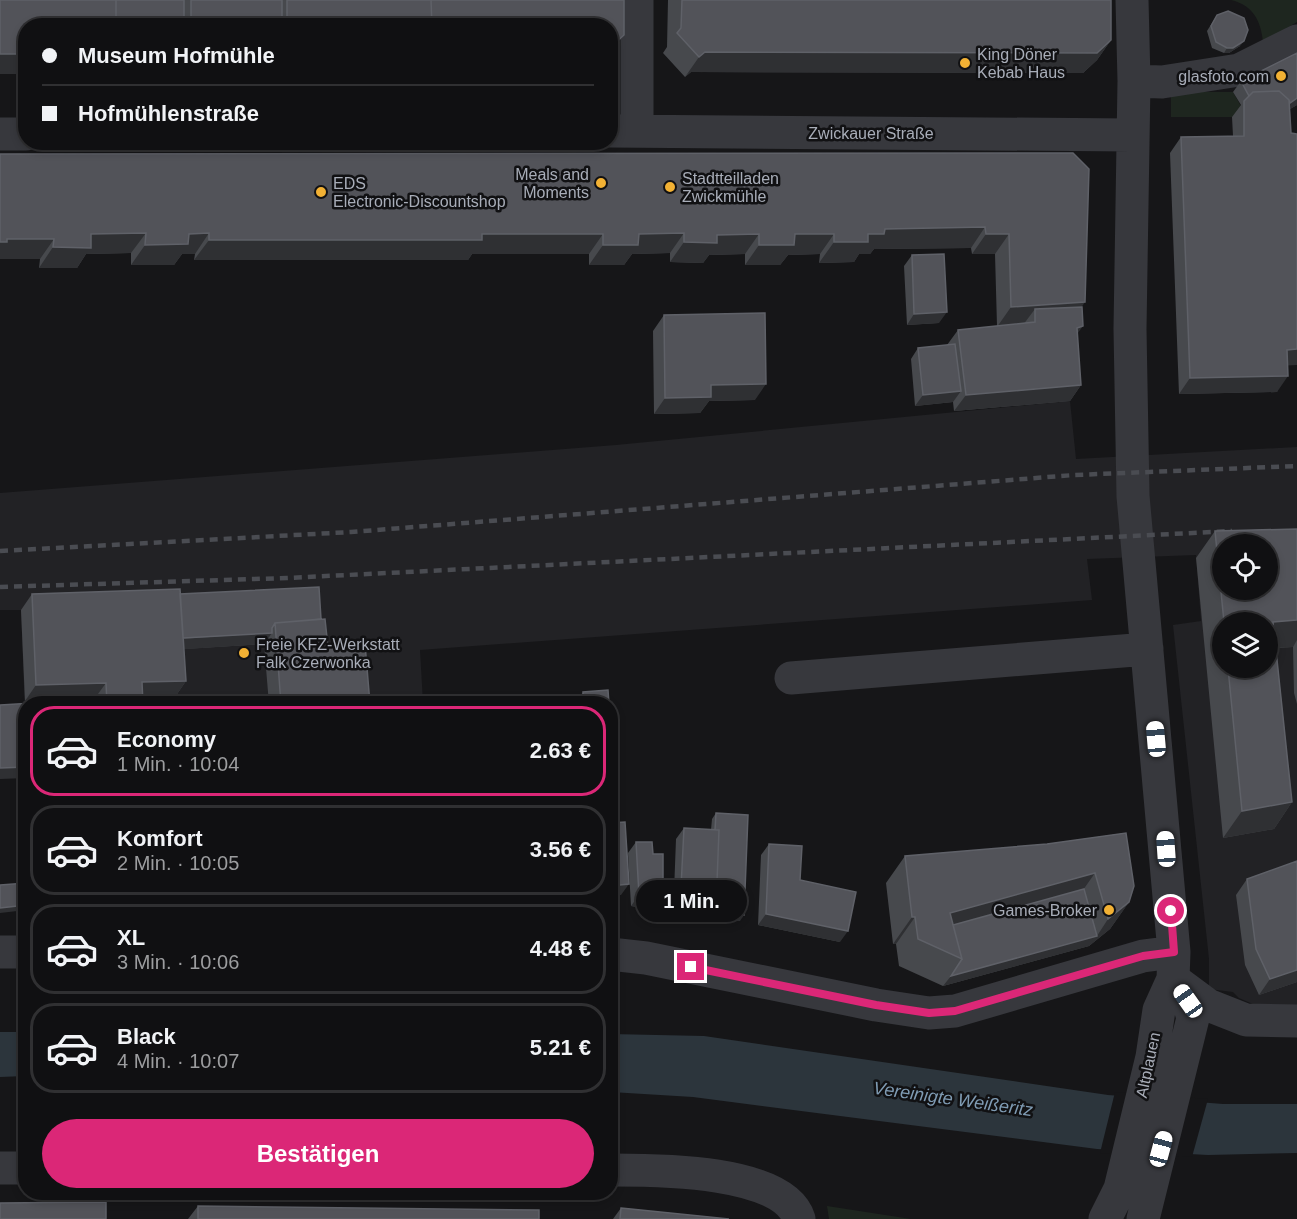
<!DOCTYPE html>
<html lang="de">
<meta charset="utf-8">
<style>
body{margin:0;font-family:Arial,sans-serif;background:#1e1e20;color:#f1f3f6;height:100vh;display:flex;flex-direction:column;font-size:22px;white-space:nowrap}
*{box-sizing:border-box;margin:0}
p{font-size:20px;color:#9c9d9f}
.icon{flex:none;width:33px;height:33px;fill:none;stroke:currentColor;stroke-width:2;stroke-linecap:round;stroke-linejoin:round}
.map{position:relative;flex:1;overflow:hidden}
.details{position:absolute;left:18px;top:696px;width:600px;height:504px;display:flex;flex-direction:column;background:#101012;border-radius:24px;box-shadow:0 3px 9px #0003,0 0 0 2px #303032}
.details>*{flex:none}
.top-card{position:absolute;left:18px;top:18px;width:600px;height:132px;border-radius:24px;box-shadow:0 3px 9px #0003,0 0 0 2px #303032;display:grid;align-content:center;height:132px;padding:0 24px;background:#101012}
.buttons{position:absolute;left:1212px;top:534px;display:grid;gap:12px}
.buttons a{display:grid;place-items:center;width:66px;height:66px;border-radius:50%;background:#101012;box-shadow:0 3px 9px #0003,0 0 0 2px #303032;font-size:30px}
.end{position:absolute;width:27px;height:27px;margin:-14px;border:8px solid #db2777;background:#fff;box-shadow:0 0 0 3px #fff}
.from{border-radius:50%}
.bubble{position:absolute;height:42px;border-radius:21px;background:#101012;box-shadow:0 3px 9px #0003,0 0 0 2px #303032;font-size:20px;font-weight:700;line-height:42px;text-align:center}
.car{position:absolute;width:18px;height:36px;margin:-18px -9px;border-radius:8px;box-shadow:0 0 4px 2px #0007;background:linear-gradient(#fff 24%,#345 0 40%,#fff 0 76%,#345 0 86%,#fff 0)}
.top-card b{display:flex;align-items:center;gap:21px;height:57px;font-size:22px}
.top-card b+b{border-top:2px solid #303032}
.top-card i{width:15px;height:15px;background:#f1f3f6}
ul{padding:10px 0 0;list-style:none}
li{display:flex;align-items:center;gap:18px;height:90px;margin:0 12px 9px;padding:0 12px;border:3px solid #303032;border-radius:24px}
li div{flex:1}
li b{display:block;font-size:22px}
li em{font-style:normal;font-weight:700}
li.on{border-color:#db2777}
li>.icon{width:54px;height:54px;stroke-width:1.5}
.cta{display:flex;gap:12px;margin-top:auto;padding:12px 24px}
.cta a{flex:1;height:69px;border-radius:36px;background:#db2777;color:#fff;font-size:24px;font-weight:700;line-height:69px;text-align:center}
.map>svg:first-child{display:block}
.built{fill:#222225;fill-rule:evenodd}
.green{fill:#1e261f}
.water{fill:#2c353c}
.pier{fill:#161618}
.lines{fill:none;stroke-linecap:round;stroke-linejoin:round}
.minor{stroke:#37383d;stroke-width:33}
.rail{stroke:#4a4c52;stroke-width:4.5;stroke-dasharray:8 6;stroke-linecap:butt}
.wall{fill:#47494d;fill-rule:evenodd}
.shaded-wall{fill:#2f3033}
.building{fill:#525359;stroke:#5f6168;stroke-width:1.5;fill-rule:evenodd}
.route{stroke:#db2777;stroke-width:8}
.poi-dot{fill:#f2b134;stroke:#111113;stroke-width:2}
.labels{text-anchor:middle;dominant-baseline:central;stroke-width:5;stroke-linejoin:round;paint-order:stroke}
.poi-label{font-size:16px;fill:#a8adb8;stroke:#111113;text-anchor:start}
.street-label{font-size:16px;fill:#a8adb8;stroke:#111113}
.water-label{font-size:18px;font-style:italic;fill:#7f9bb3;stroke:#111113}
</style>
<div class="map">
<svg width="1297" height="1219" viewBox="0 0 1297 1219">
<rect width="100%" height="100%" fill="#161618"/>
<path class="built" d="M1070 401 1076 459 1297 447V1008L1255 1005 1239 998 1233 992 1209 989V959L1173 625 1201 621 1196 555 1087 559 1092 600 420 650 423 703 26 704 25 714 21 610H0V493L616 445ZM1222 544H1268V590H1222ZM1222 622H1268V668H1222Z"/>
<path class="green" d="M1231 0H1297V22L1263 42C1261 21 1253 5 1231 0Z
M1171 92H1233L1242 108 1232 117H1171Z
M827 1206 911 1219H829Z"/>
<path class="water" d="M0 1032H25V1076L0 1077Z
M610 1034 704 1036 1108 1095 1223 1104H1297V1153L1208 1155 1097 1149 693 1097 611 1092Z"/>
<path class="pier" d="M1115 1092 1208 1099 1192 1157 1100 1153Z"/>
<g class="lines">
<path class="minor" d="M1134 81 1162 82 1239 70 1297 41
M610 131 1131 135
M637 131V0
M0 134H26
M791 678 1147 649
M0 952H26
M610 954 646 958 876 1005 929 1013 955 1011 1143 956 1174 952
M1177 982 1208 1005 1246 1020 1297 1021
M0 1168H26
M610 1170C653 1170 784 1169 799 1219
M1105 1219 1120 1189 1152 1057 1159 1010 1173 979 1174 952 1133 496 1130 329 1134 81 1132 0
M1143 1219 1193 1018 1188 1001 1173 979"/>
<path class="rail" d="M0 551 351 532 1074 475 1297 466
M0 587 287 578 1232 531"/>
</g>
<path class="wall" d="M0 0H624L610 26H26V74H0Z
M668 0H1111V40L1097 60 1083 73 691 72 685 77 663 53 667 47Z
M1217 15 1240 46 1229 53H1224L1212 48 1207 31Z
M1241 81 1297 105 1290 109 1291 133 1297 134V365H1288L1277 392 1179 394 1170 153 1181 137 1233 136 1232 117 1241 105 1233 92Z
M1073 153 1082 307 1077 334 1081 385 1070 401 954 411 953 402 915 406 911 359 918 348 947 345 958 330 997 326 995 254H972L971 248 874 249 870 254H859L854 262 819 263 820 254 788 255 780 265H745V254L709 255 703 263 670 262V253L632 254 624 265H589V254H472L468 260H194L195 254H182L174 265H131V253L86 254 77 268H39L40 259 0 154Z
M912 255 939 323 907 325 904 266Z
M664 315 755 400 709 401 700 413 654 414 653 331Z
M1297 529V704L1294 693 1293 647 1276 648 1292 802 1274 829 1223 838 1196 558 1215 531ZM1222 622H1268V668H1222Z
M32 594H180L321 619 328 647 370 704H269L264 644 184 649 186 681 175 697 143 698V704H95V698L25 701 21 610Z
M583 692 609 704H579V698Z
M716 813 740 921 673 918 676 839 684 828 711 830 712 819Z
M1126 833 1129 902 1110 929 1089 946 943 986 899 966 896 944H893L886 883 905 856 1047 844Z
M636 842 653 854 656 910 631 906 628 853Z
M769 844 800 880 840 942 758 925 761 855Z
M1297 861V982L1259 995 1245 965 1236 895 1247 879Z
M198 1206V1219H188Z
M621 1208 729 1219H613Z"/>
<path class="shaded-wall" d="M624 35 610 54V48Z
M1111 40 1097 60 1083 73 691 72 685 77 699 57 705 52Z
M1244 41 1240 46 1229 53H1224L1227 48Z
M0 54H26V74H0Z
M1297 98V105L1278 116 1286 105Z
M985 227 971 248 874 249 870 254H859L854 262 819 263 834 242 885 229Z
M146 233 131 253 86 254 77 268H39L53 247 91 234Z
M209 233 195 254H182L174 265H131L145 245 189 234Z
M684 233 670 253 632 254 624 265H589L603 245 639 234Z
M482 234H603L589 254H472L468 260H194L209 240Z
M759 234 745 254 709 255 703 263 670 262 684 242 717 235Z
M795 234H834L820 254 788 255 780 265H745L759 245Z
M986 234H1009L995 254H972Z
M7 239H54L40 259H0V242Z
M1085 302 1071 323 1035 309 1023 325 997 327 1011 307Z
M947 312 939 323 907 325 914 314Z
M1083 326 1072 341 1077 328Z
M1297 349V365L1276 366 1287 350Z
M1288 376 1277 392 1179 394 1190 378Z
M766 384 755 400 709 401 700 413 654 414 665 398 711 385Z
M1081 385 1070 401 954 411 966 395Z
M961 391 953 402 915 406 923 395Z
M1297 620V640L1293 647 1268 648 1273 622Z
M272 633 264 644 172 650 180 639Z
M186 681 175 697 131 698 142 682Z
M106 683 95 698 25 701 36 685Z
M26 767V778L0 779V768Z
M617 793 613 799H610V794Z
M1292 802 1274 829 1223 838 1242 811Z
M1095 873 1076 900 941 937 950 913Z
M629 884 621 895 610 896V886Z
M639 895 663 899 656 910 631 906Z
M1129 902 1110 929 1089 946 943 986 951 976 1097 936 1108 919Z
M26 905V910L0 913V908Z
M680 907 716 908 744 915 740 921 673 918Z
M766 914 848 931 840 942 758 925Z
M912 917H915L896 944H893Z
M1297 970V982L1259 995 1270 979Z"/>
<path class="building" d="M0 0H116V26H26V54H0Z
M116 0H184V26H116Z
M191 0H282V26H191Z
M287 0H431L432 26H287Z
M431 0H624V35L610 48V26H432Z
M682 0H1111V40L1097 53 705 52 699 57 677 33 681 28Z
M1228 11 1244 18 1248 30 1244 41 1233 48H1227L1216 42 1211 26 1217 15Z
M1297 53V98L1290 103 1289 100 1279 91 1253 92 1249 96 1241 81Z
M1279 91 1289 100 1291 133 1297 134V349L1287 350 1288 376 1190 378 1181 137 1244 136V101L1253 92Z
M1073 153 1089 169 1085 302 1011 307 1009 234H986L985 227 885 229 884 234H868V242H834V234H795L794 245H759V234L717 235V243L684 242V233L639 234 638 245H603V234H482V240H209V233L189 234 188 244 145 245 146 233 91 234V248L53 247 54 239H7V242H0V154Z
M944 254 947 312 914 314 912 255Z
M1082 307 1083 326 1077 328 1081 385 966 395 958 330 1035 322V309Z
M765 313 766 384 711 385V397L665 398 664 315Z
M955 344 961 391 923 395 918 348Z
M1297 529V620L1273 622 1292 802 1242 811 1228 668H1268V622H1224L1215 531ZM1222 544H1268V590H1222Z
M319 587 321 619 275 623 272 628V633L183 638 180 594Z
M180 589 186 681 142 682 143 704H107L106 683 36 685 32 594Z
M325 619 328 647 365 644 370 704H281L275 623Z
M608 690 609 704H584L583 692Z
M33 703V704H26V767L0 768V705Z
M610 762H613L617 793 610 794Z
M716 813 748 815 744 915 712 914 716 908 719 830H715Z
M625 822 629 884 610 886V823Z
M684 828 719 830 716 908 680 907Z
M1126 833 1134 886 1129 902 1108 919 1095 873 950 913 962 959 918 939 915 917H912L905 856 1047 844Z
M636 842H652L653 854H663V899L639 895Z
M769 844 802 846 800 880 856 892 848 931 766 914Z
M1297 861V970L1270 979 1256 949 1247 879Z
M26 883V905L0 908V885Z
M1084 889 1097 936 951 976 962 959 953 925Z
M106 1202V1219H0V1203Z
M198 1206 539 1210V1219H198Z
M621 1208 729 1219H620Z"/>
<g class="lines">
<path class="route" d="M691 967 876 1005 929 1013 955 1011 1143 956 1174 952 1171 911"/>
</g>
<g class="poi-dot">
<circle cx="965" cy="63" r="6"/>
<circle cx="1281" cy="76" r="6"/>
<circle cx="601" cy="183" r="6"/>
<circle cx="670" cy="187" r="6"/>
<circle cx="321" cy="192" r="6"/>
<circle cx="244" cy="653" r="6"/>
<circle cx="1109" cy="910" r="6"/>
</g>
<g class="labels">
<g class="poi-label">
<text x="977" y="54">King Döner<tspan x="977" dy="18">Kebab Haus</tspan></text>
<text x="1269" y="76" text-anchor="end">glasfoto.com</text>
<text x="589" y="174" text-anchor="end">Meals and<tspan x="589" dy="18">Moments</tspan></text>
<text x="682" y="178">Stadtteilladen<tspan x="682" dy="18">Zwickmühle</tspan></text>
<text x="333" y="183">EDS<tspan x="333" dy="18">Electronic-Discountshop</tspan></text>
<text x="256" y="644">Freie KFZ-Werkstatt<tspan x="256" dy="18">Falk Czerwonka</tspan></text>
<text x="1097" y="910" text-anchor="end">Games-Broker</text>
</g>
<g class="street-label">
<text x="871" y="133">Zwickauer Straße</text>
<text transform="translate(1148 1065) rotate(-78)">Altplauen</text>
</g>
<g class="water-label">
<text transform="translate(953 1099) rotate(8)">Vereinigte Weißeritz</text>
</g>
</g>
</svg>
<div class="buttons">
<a><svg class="icon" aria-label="locate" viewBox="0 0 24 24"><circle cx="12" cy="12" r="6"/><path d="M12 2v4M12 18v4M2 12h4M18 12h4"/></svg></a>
<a><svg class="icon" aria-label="layers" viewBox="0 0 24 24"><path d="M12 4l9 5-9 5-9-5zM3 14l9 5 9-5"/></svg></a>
</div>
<i class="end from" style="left:1171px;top:911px"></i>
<i class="end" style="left:691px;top:967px"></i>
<div class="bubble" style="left:636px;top:880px;width:111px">1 Min.</div>
<i class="car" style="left:1156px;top:739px;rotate:355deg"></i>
<i class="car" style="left:1166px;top:849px;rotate:356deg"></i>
<i class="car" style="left:1188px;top:1001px;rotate:325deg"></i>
<i class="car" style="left:1161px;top:1149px;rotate:15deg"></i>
<div class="top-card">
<b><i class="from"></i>Museum Hofmühle</b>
<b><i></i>Hofmühlenstraße</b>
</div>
<section class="details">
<ul>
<li class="on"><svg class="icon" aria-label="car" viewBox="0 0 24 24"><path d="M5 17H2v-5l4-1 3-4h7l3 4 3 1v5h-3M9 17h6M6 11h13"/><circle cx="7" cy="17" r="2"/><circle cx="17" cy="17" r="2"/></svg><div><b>Economy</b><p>1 Min. · 10:04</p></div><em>2.63 €</em></li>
<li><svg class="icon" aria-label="car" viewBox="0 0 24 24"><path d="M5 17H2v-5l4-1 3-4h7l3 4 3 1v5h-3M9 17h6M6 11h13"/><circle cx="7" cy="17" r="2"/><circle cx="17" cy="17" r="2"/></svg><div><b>Komfort</b><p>2 Min. · 10:05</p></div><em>3.56 €</em></li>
<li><svg class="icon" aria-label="car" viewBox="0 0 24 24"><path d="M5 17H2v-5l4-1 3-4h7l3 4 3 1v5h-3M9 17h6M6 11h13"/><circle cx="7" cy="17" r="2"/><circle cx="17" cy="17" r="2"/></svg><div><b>XL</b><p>3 Min. · 10:06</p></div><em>4.48 €</em></li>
<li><svg class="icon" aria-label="car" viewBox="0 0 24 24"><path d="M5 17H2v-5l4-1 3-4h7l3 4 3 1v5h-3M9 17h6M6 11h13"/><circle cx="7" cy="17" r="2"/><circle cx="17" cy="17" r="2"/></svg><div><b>Black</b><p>4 Min. · 10:07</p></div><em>5.21 €</em></li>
</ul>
<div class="cta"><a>Bestätigen</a></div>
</section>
</div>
